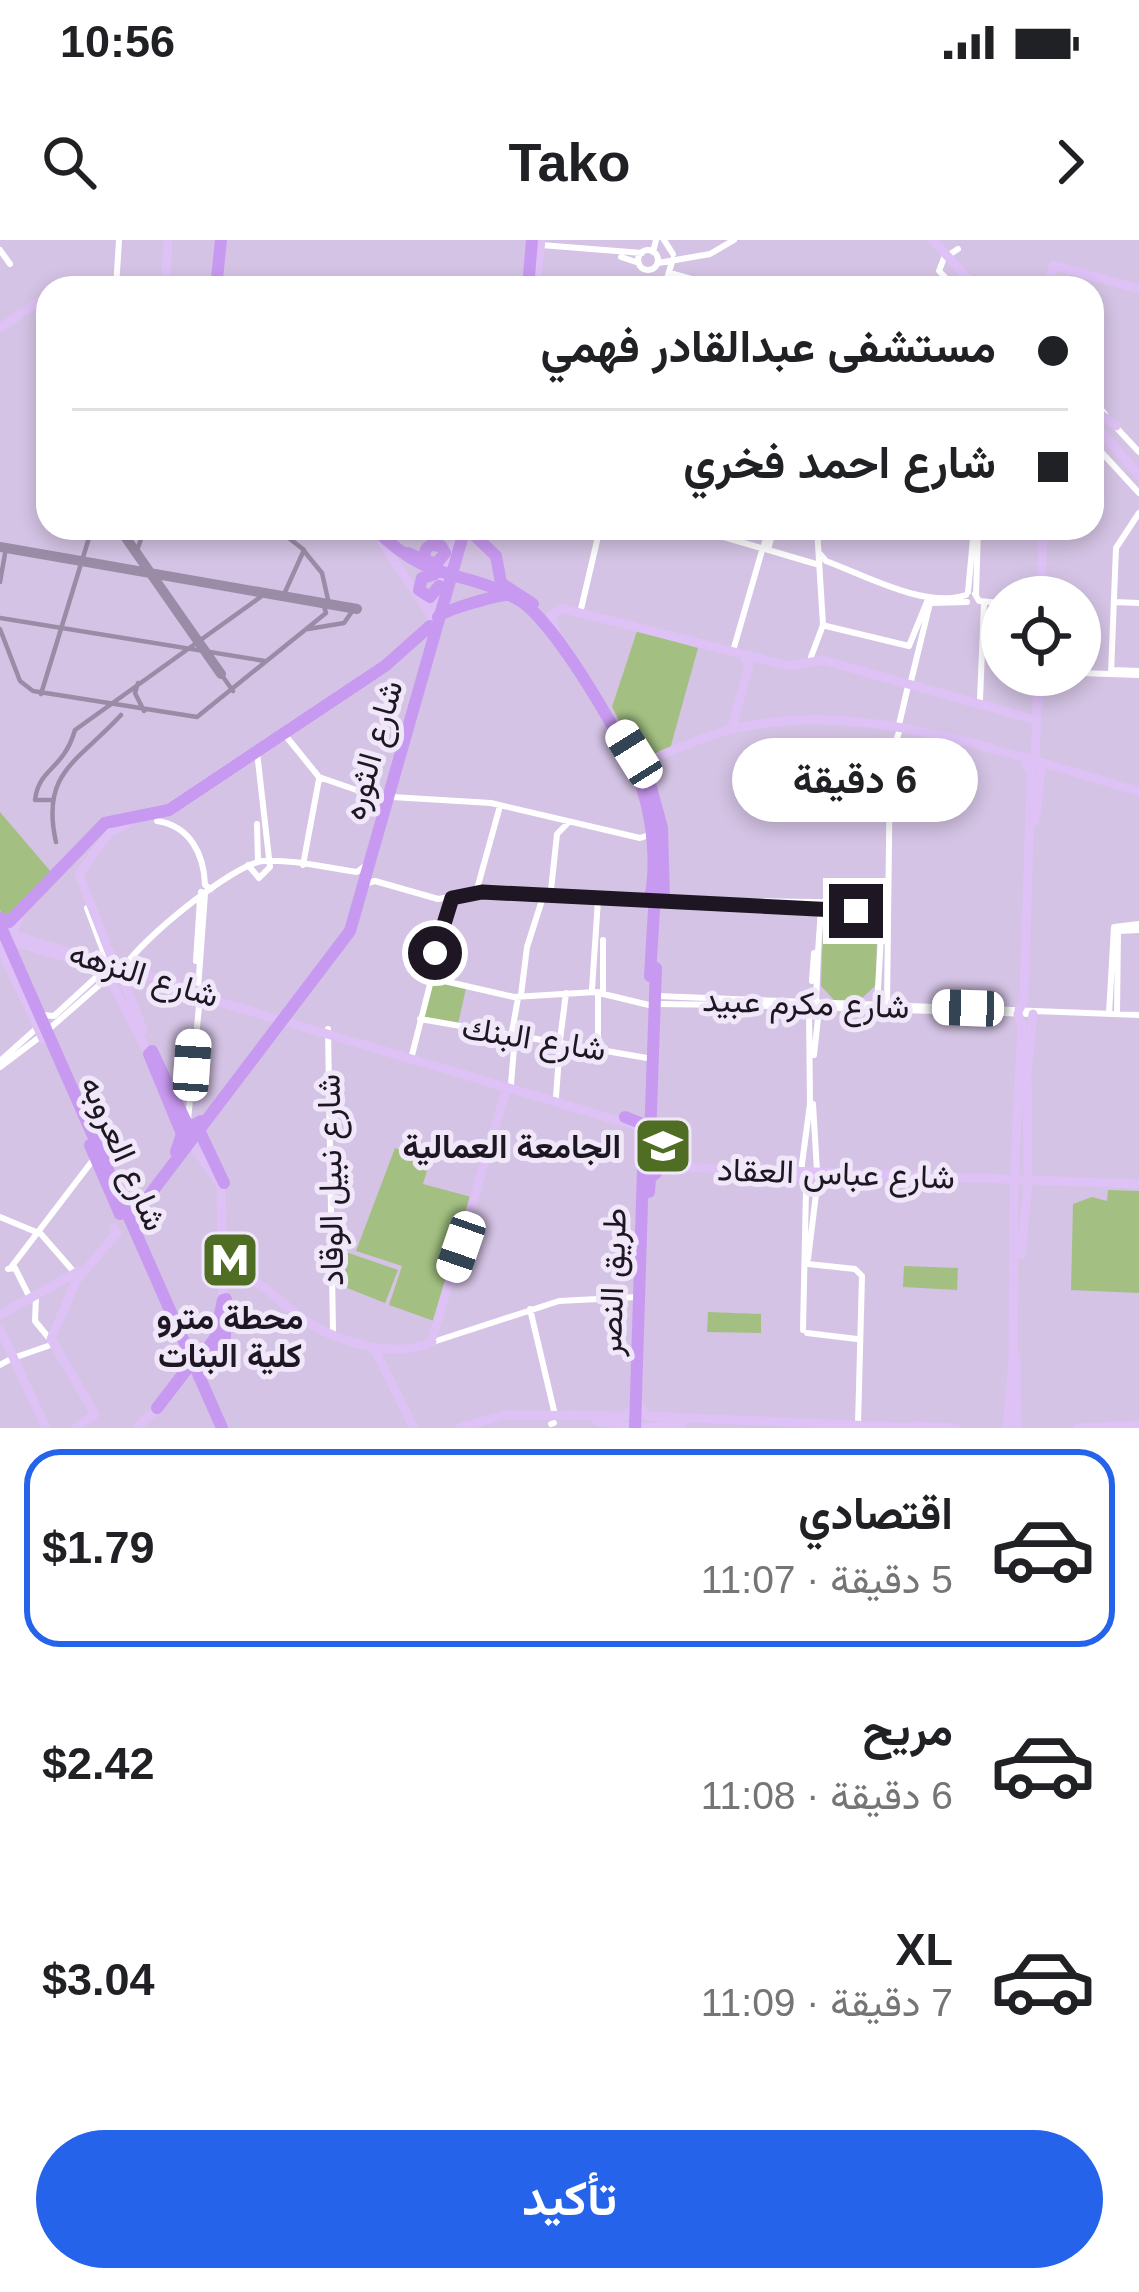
<!DOCTYPE html>
<html lang="ar">
<meta charset="utf-8">
<style>
body{margin:0;font-family:Arial,Vazirmatn,sans-serif;background:#f6f6f6;color:#202124;direction:rtl;height:100vh;display:flex;flex-direction:column;font-size:45px;white-space:nowrap}
*{box-sizing:border-box;margin:0}
p{font-size:39px;color:#757577}
.icon{flex:none;width:66px;height:66px;fill:none;stroke:currentColor;stroke-width:2;stroke-linecap:round;stroke-linejoin:round}
.map{position:relative;height:1188px;overflow:hidden;direction:ltr}
.panel{display:flex;flex-direction:column;background:#fff;flex:1}
.panel>*{flex:none}
.top-card{position:absolute;left:36px;top:36px;width:1068px;height:264px;border-radius:36px;box-shadow:0 6px 18px #0003;direction:rtl;display:grid;align-content:center;height:264px;padding:0 36px;background:#fff}
.controls{position:absolute;left:981px;top:336px;display:grid;gap:24px}
.controls a{display:grid;place-items:center;width:120px;height:120px;border-radius:50%;background:#fff;box-shadow:0 6px 18px #0003;font-size:60px}
.end{position:absolute;width:54px;height:54px;margin:-27px;border:15px solid #1e1723;background:#fff;box-shadow:0 0 0 6px #fff}
.from{border-radius:50%}
.bubble{position:absolute;height:84px;border-radius:42px;background:#fff;box-shadow:0 6px 18px #0003;font-size:39px;font-weight:700;line-height:84px;text-align:center;direction:rtl}
.car{position:absolute;width:36px;height:72px;margin:-36px -18px;border-radius:15px;box-shadow:0 0 9px 3px #0007;background:linear-gradient(#fff 24%,#345 0 40%,#fff 0 76%,#345 0 86%,#fff 0)}
.top-card b{display:flex;align-items:center;gap:42px;height:114px;font-size:45px}
.top-card b+b{border-top:3px solid #e0e0e0}
.top-card i{width:30px;height:30px;background:#202124}
ul{padding:21px 0 0;list-style:none}
li{display:flex;align-items:center;gap:36px;height:198px;margin:0 24px 18px;padding:0 12px;border:6px solid transparent;border-radius:36px}
li div{flex:1}
li b{display:block;font-size:45px}
li em{font-style:normal;font-weight:700}
li.current{border-color:#2563eb}
li>.icon{width:108px;height:108px;stroke-width:1.5}
.primary-button{display:flex;gap:24px;margin-top:auto;padding:24px 36px}
.primary-button a{flex:1;height:138px;border-radius:72px;background:#2563eb;color:#fff;font-size:48px;font-weight:700;line-height:138px;text-align:center}
.status{display:flex;justify-content:space-between;align-items:center;height:84px;padding:0 60px;background:#fff;direction:ltr}
.status svg{height:33px;fill:currentColor}
header{display:flex;justify-content:space-between;align-items:center;height:156px;padding:0 36px;background:#fff;font-size:54px;font-weight:700}
.map>svg:first-child{display:block}
.green{fill:#a3c082}
.lines{fill:none;stroke-linecap:round;stroke-linejoin:round}
.taxiway{stroke:#9a8ca6;stroke-width:4.5}
.runway{stroke:#9a8ca6;stroke-width:10}
.minor{stroke:#fff;stroke-width:6}
.major{stroke:#dec2f6;stroke-width:9}
.highway{stroke:#c899f0;stroke-width:12}
.route{stroke:#1e1723;stroke-width:15}
.labels{text-anchor:middle;dominant-baseline:central;stroke-width:10;stroke-linejoin:round;paint-order:stroke}
.street-label{font-size:33px;fill:#1e1723;stroke:#f0e7f9}
.poi-label{font-size:33px;font-weight:bold;fill:#1e1723;stroke:#f0e7f9;text-anchor:end}
</style>
<div class="status"><b>10:56</b><svg viewBox="0 0 49 12"><path d="M0 12V9h3v3zM5 12V6h3v6zM10 12V3h3v9zM15 12V0h3v12zM26 1h20v11H26zM47 4h2v5h-2z"/></svg></div>
<header><svg class="icon" aria-label="forward" viewBox="0 0 24 24"><path d="M9 5l7 7-7 7"/></svg>Tako<svg class="icon" aria-label="search" viewBox="0 0 24 24"><circle cx="10" cy="10" r="6"/><path d="M15 15l6 6"/></svg></header>
<div class="map">
<svg width="1139" height="1188" viewBox="0 0 1139 1188">
<rect width="100%" height="100%" fill="#d4c3e4"/>
<path class="green" d="M637 391 698 408 670 509 645 519 639 517 612 467Z
M0 572 52 633 4 679 0 670Z
M836 673 864 674V686L877 687 876 745 859 761 834 760 821 746 823 687 837 680Z
M430 734 467 744 458 784 419 776Z
M395 908 430 921 423 944 475 958 434 1081 389 1065 402 1026 356 1011Z
M1108 950 1139 951V1053L1071 1050 1073 964 1092 957 1107 961Z
M334 1008 398 1030 385 1063 337 1044Z
M904 1026 958 1028 957 1050 903 1047Z
M708 1072 761 1074V1093L707 1092Z"/>
<g class="lines">
<path class="taxiway" d="M47 235 48 234
M73 288 90 293
M276 288 304 310 285 352
M250 289 251 288
M262 294 263 288
M304 311 322 333 329 364
M136 313 145 288
M0 342 6 308
M0 378 265 421
M0 389 20 441 33 451 197 477 326 373 323 363
M308 389 344 383 351 373 348 368
M221 434 233 451
M138 443 135 453 144 471
M41 454 92 288
M51 560H35C39 527 63 531 75 490L266 353
M56 602C40 532 79 521 121 475"/>
<path class="runway" d="M119 288 221 434
M0 307 357 369"/>
<path class="minor" d="M664 0 673 14
M541 5 642 13
M0 10 10 24
M638 20a10 10 0 1 1 20 0a10 10 0 1 1-20 0Z
M653 12 656 0
M621 17 639 23
M658 23 710 14 734 0
M670 33 723 48
M116 48 119 0
M664 48 673 19
M956 48 939 31 944 18 958 9
M1092 159 1105 174
M1113 184 1139 212
M1092 202 1139 253
M693 288 816 324
M764 305 769 288
M769 306 774 288
M820 314 826 321C864 335 925 369 966 355
M968 352 974 288
M975 354 979 361 1002 363
M976 355 978 288
M1114 362 1139 363
M581 369 600 288
M826 386 909 406 929 357
M733 411 763 307
M811 417 823 385 817 288
M1113 430 1139 431
M1080 433 1139 435
M1111 434 1116 308 1139 273
M911 441 930 363 967 362
M980 459 984 364
M898 489 908 446
M285 495 319 537 385 560
M392 557 491 563 640 598 649 595
M157 581C190 586 204 614 205 645L211 649
M257 584 258 622
M248 625 259 638 270 627 257 512
M303 625 319 539
M364 644 375 641 438 659 487 651 651 663
M477 649 500 566
M515 650 603 656
M551 650 557 594 567 584
M671 660 882 663
M664 664 882 675
M87 668 105 716 99 722
M603 700V750
M818 712 821 669
M196 721 200 659
M124 728C138 702 233 624 263 621 293 619 327 628 357 632L366 625
M431 738 514 757 595 752 649 765
M812 741 814 713
M198 749 205 654 201 652
M592 749 598 660
M598 752V806
M521 755 527 707 543 657
M657 756 1139 775
M816 762 818 712
M657 764 728 765
M741 765 1033 774
M877 765 882 679
M887 765 890 519 899 492
M1109 774 1114 687 1139 684
M1117 774 1118 691 1139 690
M43 775 54 776 104 730
M420 779 647 818
M49 789 105 740 113 739
M328 789 333 1092
M512 792 518 758
M560 800 566 753
M412 815 452 658
M814 815 819 769
M0 821 37 788
M0 827 41 796
M511 844 515 796
M556 857 560 802
M813 864 817 931
M188 880 200 756
M801 931 810 864 809 767
M801 938 806 950 803 1090
M0 977 41 994 74 1032
M808 1019 818 938
M808 1024 855 1029 862 1036 858 1184
M12 1026 93 920
M13 1027 8 1029 15 1028 30 1058
M36 1057 35 1081 48 1097
M530 1069 555 1175
M807 1093 857 1099
M433 1102 559 1061 637 1057
M13 1118 48 1106
M0 1125 9 1120
M551 1184 554 1183"/>
<path class="major" d="M933 0 976 48
M165 48 168 0
M536 48 541 0
M1048 48 1053 25 1139 49
M0 88 48 56
M1092 168 1116 186
M1092 182 1139 235
M381 301 431 375
M1041 357 1043 288
M430 386 458 288
M556 391 551 375 561 368 789 426 823 420 1032 479
M1038 435 1039 465
M732 488 749 425 744 416
M1035 526 1037 460
M637 535C647 517 673 511 691 503 832 443 998 513 1139 551
M1035 581 1041 529
M18 680 13 691 16 696 216 756
M0 704 10 701 98 726
M0 707 43 799
M104 728 151 818
M116 729 79 634 110 592 128 583
M129 736 124 741 143 790
M213 760 633 885
M1019 770 1024 760 1031 533 1026 525
M188 899 221 946 223 1063
M650 926 1139 944
M791 937 834 938
M1014 939 1022 785 1018 774
M1028 940 1027 830 1033 774
M1021 1015 1028 944
M226 1042 236 1036C263 1040 278 1061 299 1076 333 1101 393 1120 432 1102
M0 1075 79 1031
M0 1089 46 1188
M433 1096 507 847
M374 1108 414 1188
M1016 1116 1017 1188
M640 1166 647 1176 919 1188
M597 1181 634 1188
M914 1186 956 1188
M75 1188 95 1174 51 1099 76 1041 117 993 114 988
M137 1188 160 1165
M459 1188 504 1175 626 1176 634 1169
M641 1188 682 1184
M1007 1188 1013 1121 1014 944
M1077 1188 1139 1185"/>
<path class="highway" d="M216 48 221 0
M528 48 532 0
M374 288C433 347 459 326 519 360 555 381 630 509 643 551 653 584 657 625 650 659
M469 290 496 316 501 343 533 364
M408 313C417 317 428 323 437 323L445 313 441 306 431 305C425 308 423 314 426 321L434 329
M435 334 422 338 419 350 430 357 439 346
M438 377C446 369 495 356 506 355
M629 505 638 519 650 521
M651 527 648 536 662 588 664 660
M0 678 9 682 105 583 169 570 385 426 430 386
M0 685 222 1188
M650 736 655 653
M152 811 189 888 201 881
M149 814 182 894 176 912
M625 877 643 884 650 896
M200 892 224 943
M650 899 656 728
M90 905 120 974
M644 917 656 933 650 938 649 952
M133 985 139 969 350 691 465 288
M197 1122 215 1098 223 1060
M199 1137 225 1097 226 1059
M157 1168 190 1125
M635 1188 644 897 650 898"/>
</g>
<g class="lines">
<path class="route" d="M435 713 452 658 482 652 856 671"/>
</g>
<defs>
<symbol id="university-square" viewBox="-11 -11 22 22"><rect x="-9" y="-9" width="18" height="18" rx="4" fill="#506e23" stroke="#f0e7f9"/><path d="M0-5L7-2L0 1L-7-2ZM-4 1L0 2.5L4 1V4Q0 6-4 4Z" fill="#fff"/></symbol>
<symbol id="metro-square" viewBox="-11 -11 22 22"><rect x="-9" y="-9" width="18" height="18" rx="4" fill="#506e23" stroke="#f0e7f9"/><path d="M-5.5 5V-5H-3L0 0L3-5H5.5V5H3V-.5L0 4L-3-.5V5Z" fill="#fff"/></symbol>
</defs>
<g fill-rule="evenodd">
<use href="#university-square" x="630" y="873" width="66" height="66"/>
<use href="#metro-square" x="197" y="987" width="66" height="66"/>
</g>
<g class="labels">
<g class="street-label">
<text transform="translate(372 510) rotate(-74)">شارع الثوره</text>
<text transform="translate(144 734) rotate(17)">شارع النزهه</text>
<text transform="translate(806 763) rotate(2)">شارع مكرم عبيد</text>
<text transform="translate(534 798) rotate(9)">شارع البنك</text>
<text transform="translate(124 913) rotate(66)">شارع العروبه</text>
<text transform="translate(836 933) rotate(2)">شارع عباس العقاد</text>
<text transform="translate(330 940) rotate(-91)">شارع نبيل الوقاد</text>
<text transform="translate(612 1042) rotate(-88)">طريق النصر</text>
</g>
<g class="poi-label">
<text x="621" y="906">الجامعة العمالية</text>
<text x="230" y="1077" text-anchor="middle">محطة مترو<tspan x="230" dy="38">كلية البنات</tspan></text>
</g>
</g>
</svg>
<div class="controls">
<a><svg class="icon" aria-label="locate" viewBox="0 0 24 24"><circle cx="12" cy="12" r="6"/><path d="M12 2v4M12 18v4M2 12h4M18 12h4"/></svg></a>
</div>
<i class="end from" style="left:435px;top:713px"></i>
<i class="end" style="left:856px;top:671px"></i>
<div class="bubble" style="left:732px;top:498px;width:246px">6 دقيقة</div>
<i class="car" style="left:634px;top:514px;rotate:328deg"></i>
<i class="car" style="left:968px;top:768px;rotate:272deg"></i>
<i class="car" style="left:192px;top:825px;rotate:4deg"></i>
<i class="car" style="left:461px;top:1007px;rotate:199deg"></i>
<div class="top-card">
<b><i class="from"></i>مستشفى عبدالقادر فهمي</b>
<b><i></i>شارع احمد فخري</b>
</div>
</div>
<section class="panel">
<ul>
<li class="current"><svg class="icon" aria-label="car" viewBox="0 0 24 24"><path d="M5 17H2v-5l4-1 3-4h7l3 4 3 1v5h-3M9 17h6M6 11h13"/><circle cx="7" cy="17" r="2"/><circle cx="17" cy="17" r="2"/></svg><div><b>اقتصادي</b><p>5 دقيقة · 11:07</p></div><em>$1.79</em></li>
<li><svg class="icon" aria-label="car" viewBox="0 0 24 24"><path d="M5 17H2v-5l4-1 3-4h7l3 4 3 1v5h-3M9 17h6M6 11h13"/><circle cx="7" cy="17" r="2"/><circle cx="17" cy="17" r="2"/></svg><div><b>مريح</b><p>6 دقيقة · 11:08</p></div><em>$2.42</em></li>
<li><svg class="icon" aria-label="car" viewBox="0 0 24 24"><path d="M5 17H2v-5l4-1 3-4h7l3 4 3 1v5h-3M9 17h6M6 11h13"/><circle cx="7" cy="17" r="2"/><circle cx="17" cy="17" r="2"/></svg><div><b>XL</b><p>7 دقيقة · 11:09</p></div><em>$3.04</em></li>
</ul>
<div class="primary-button"><a>تأكيد</a></div>
</section>
